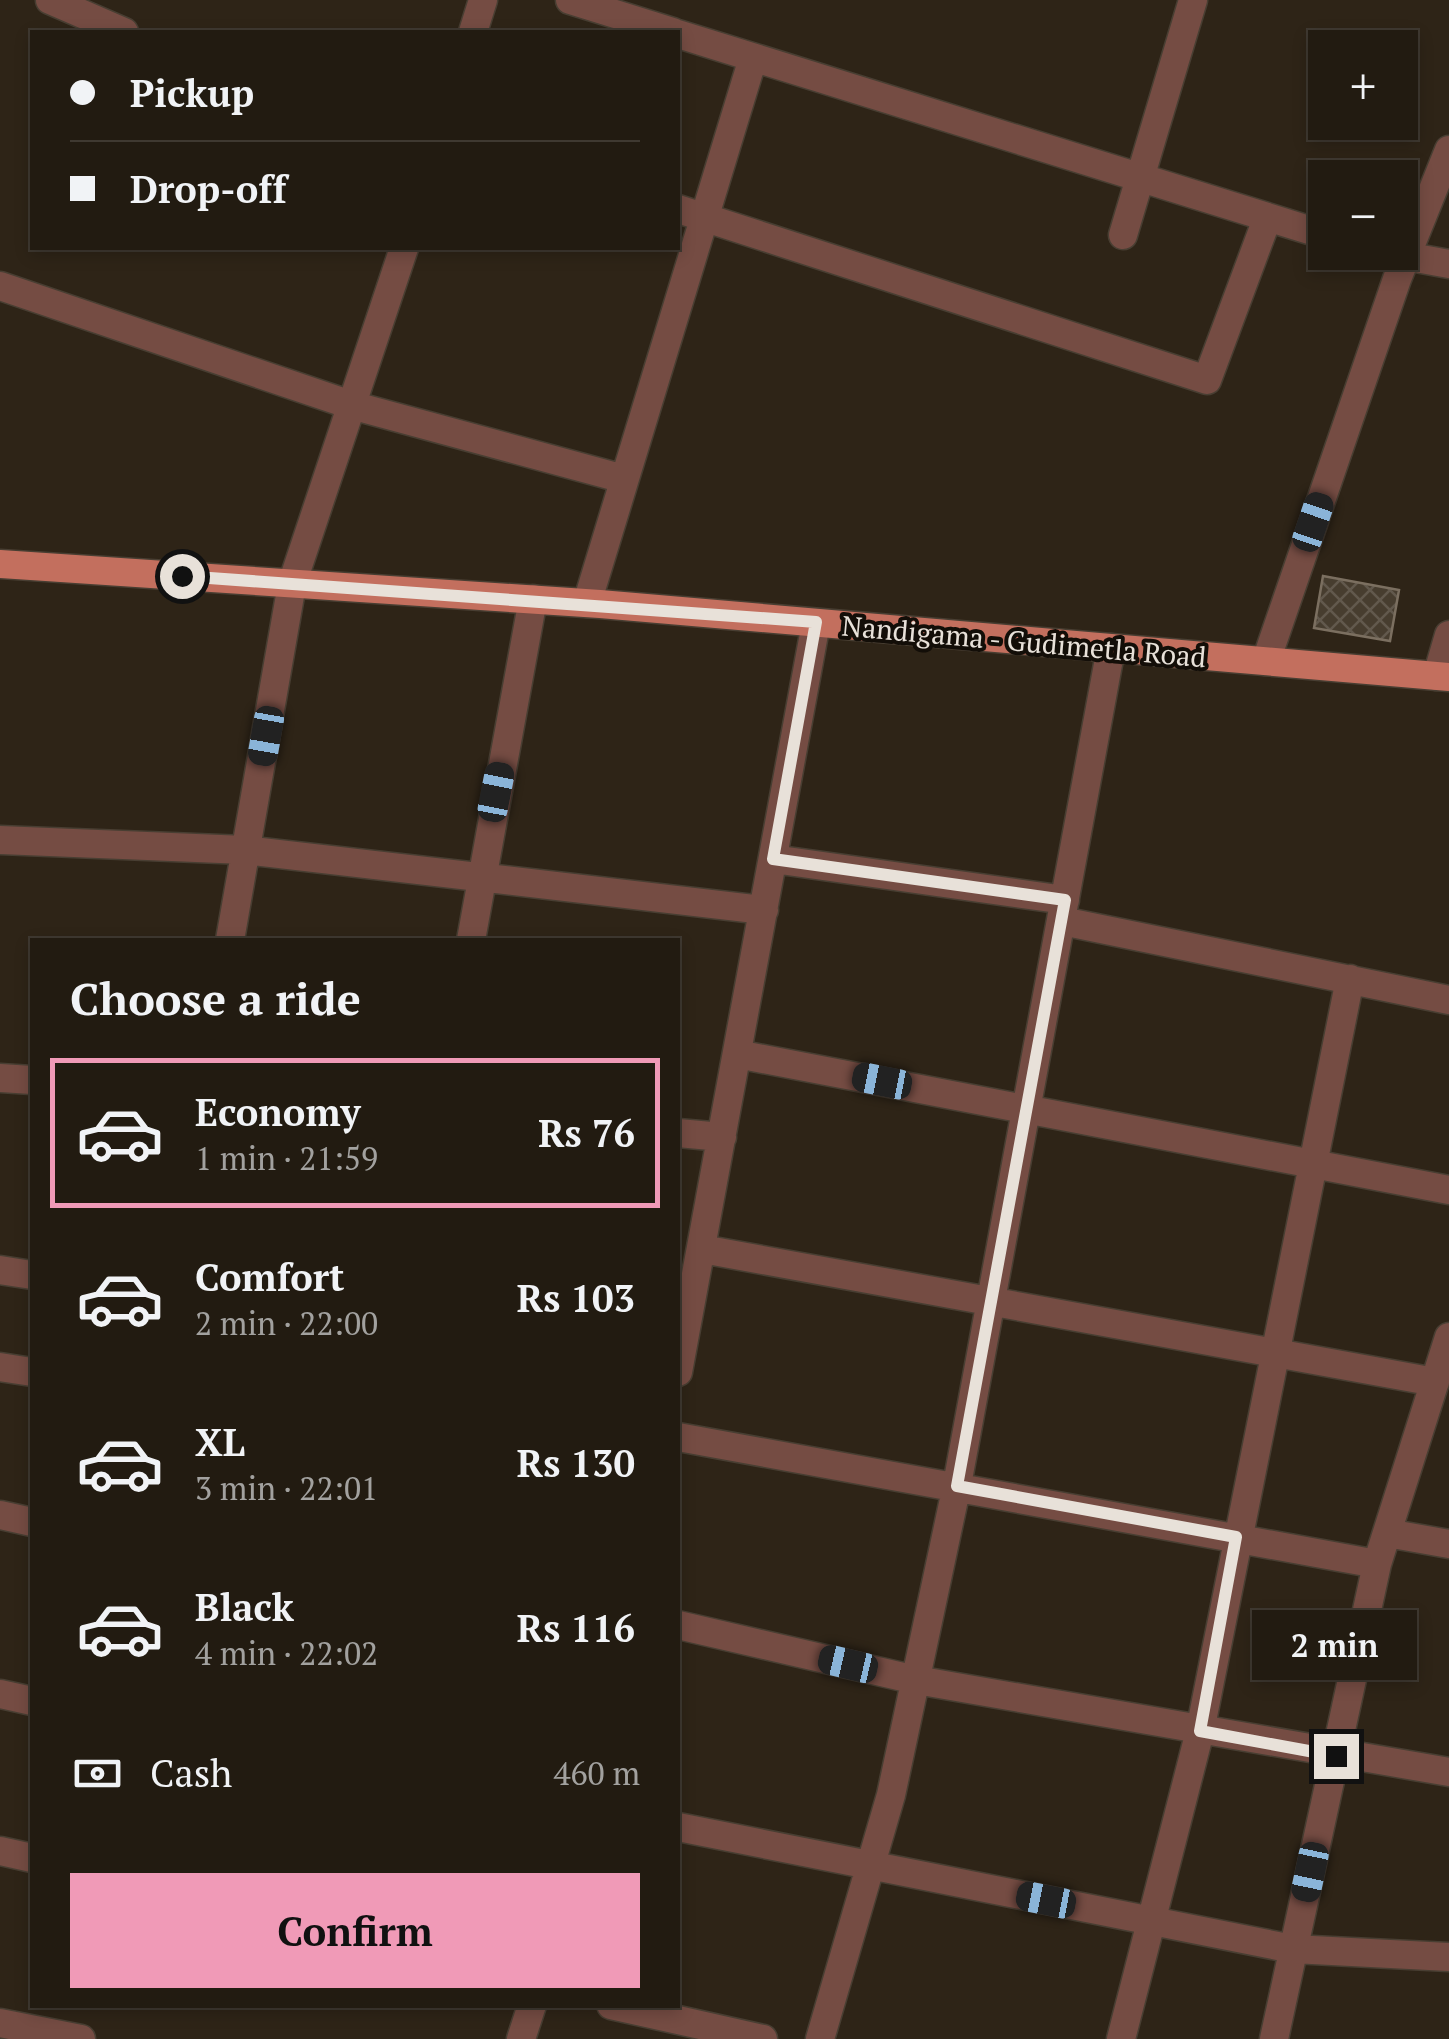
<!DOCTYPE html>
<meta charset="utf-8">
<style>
body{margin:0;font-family:"PT Serif",serif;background:#2e281f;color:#f1f3f6;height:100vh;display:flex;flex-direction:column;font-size:38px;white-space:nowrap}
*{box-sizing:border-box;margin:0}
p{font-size:32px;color:#a2a19f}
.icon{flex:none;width:55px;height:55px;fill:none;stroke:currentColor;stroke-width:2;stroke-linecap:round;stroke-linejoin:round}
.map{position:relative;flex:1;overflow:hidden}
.details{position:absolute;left:30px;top:938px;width:650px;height:1070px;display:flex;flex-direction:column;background:#221b11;border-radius:0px;box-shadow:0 5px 15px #0003,0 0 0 2px #3f3931}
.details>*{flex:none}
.hud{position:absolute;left:30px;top:30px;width:650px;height:220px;border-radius:0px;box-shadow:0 5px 15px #0003,0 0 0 2px #3f3931;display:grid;align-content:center;height:220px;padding:0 40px;background:#221b11}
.tools{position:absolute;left:1308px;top:30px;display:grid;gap:20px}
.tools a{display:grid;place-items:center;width:110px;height:110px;border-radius:0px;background:#221b11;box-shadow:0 5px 15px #0003,0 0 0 2px #3f3931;font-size:50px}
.end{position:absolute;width:45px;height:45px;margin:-22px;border:12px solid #e8e1d9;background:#111;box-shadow:0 0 0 5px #111}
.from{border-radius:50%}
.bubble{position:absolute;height:70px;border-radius:0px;background:#221b11;box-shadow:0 5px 15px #0003,0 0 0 2px #3f3931;font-size:32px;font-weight:700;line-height:70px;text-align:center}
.car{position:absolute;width:30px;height:60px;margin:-30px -15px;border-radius:12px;box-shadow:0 0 8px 2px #0007;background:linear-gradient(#222 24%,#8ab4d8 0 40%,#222 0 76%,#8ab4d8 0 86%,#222 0)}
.hud b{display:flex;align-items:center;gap:35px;height:95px;font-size:38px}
.hud b+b{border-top:2px solid #3f3931}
.hud i{width:25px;height:25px;background:#f1f3f6}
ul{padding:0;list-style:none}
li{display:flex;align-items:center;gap:30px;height:150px;margin:0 20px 15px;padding:0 20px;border:5px solid transparent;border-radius:0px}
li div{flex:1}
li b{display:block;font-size:38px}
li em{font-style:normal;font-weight:700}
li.current{border-color:#f09ab7}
li>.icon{width:90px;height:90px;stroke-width:1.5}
h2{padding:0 40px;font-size:45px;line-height:120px}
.pay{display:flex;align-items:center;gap:25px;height:110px;padding:0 40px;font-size:38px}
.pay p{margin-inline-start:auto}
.button{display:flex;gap:20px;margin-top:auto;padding:20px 40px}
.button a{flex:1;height:115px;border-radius:0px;background:#f09ab7;color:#111;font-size:40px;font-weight:700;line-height:115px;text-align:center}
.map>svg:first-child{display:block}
.building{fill:url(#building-cross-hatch);stroke:#7b6f60;stroke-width:2.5}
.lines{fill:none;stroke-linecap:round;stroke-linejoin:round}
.minor-casing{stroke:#483e32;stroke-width:31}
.primary-casing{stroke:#483e32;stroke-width:31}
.minor{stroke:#754c43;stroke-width:28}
.primary{stroke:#c36f5e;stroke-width:28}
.route{stroke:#e8e1d9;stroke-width:12}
.labels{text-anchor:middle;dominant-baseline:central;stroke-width:8;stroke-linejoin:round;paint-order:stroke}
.street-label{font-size:28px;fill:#e8e1d9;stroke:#130e08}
</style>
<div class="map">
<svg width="1449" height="2039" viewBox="0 0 1449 2039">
<defs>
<pattern id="building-cross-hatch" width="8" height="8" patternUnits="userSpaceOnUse" patternTransform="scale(2.5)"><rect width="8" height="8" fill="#473d2f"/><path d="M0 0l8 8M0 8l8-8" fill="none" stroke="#62594d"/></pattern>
</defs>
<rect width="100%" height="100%" fill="#2e2417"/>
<path class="building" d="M1323 576 1399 590 1390 641 1314 628Z"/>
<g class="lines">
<defs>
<path id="minor" d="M50 0 124 32
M570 0 673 32
M473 32 483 0
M678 34 1325 235
M678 209 1207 380 1267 219
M1123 235 1193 0
M1383 252 1449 264
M0 286 351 405 624 479
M587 603 753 58
M1266 661 1397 279 1449 150
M1437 676 1449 635
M0 840 245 850 764 910
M773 859 1065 900
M1062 921 1449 1000
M230 940 292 584 404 248
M471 940 533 599
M737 1054 1449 1190
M0 1078 32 1080
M678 1133 722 1137
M702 1249 1435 1382
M0 1270 32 1275
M0 1367 32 1372
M678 1372 816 623
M678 1437 1377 1564
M0 1515 32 1522
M1387 1533 1449 1544
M678 1625 916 1680 1449 1772
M0 1694 32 1701
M678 1827 1293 1949 1449 1957
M0 1851 32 1858
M611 2005 763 2039
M0 2023 81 2039
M521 2039 532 2005
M820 2039 891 1795 957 1485 1111 648
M1121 2039 1200 1731 1350 979
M1274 2039 1377 1564 1449 1337"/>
<path id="primary" d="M0 564 600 604 1449 677"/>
</defs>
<use href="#minor" class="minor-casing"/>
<use href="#primary" class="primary-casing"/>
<use href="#minor" class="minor"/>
<use href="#primary" class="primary"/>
</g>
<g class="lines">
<path class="route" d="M182 576 816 622 773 859 1065 900 957 1486 1236 1537 1200 1731 1336 1756"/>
</g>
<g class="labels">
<g class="street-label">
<text transform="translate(1024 641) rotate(5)">Nandigama - Gudimetla Road</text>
</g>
</g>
</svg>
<div class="tools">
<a>+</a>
<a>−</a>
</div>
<i class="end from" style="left:182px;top:576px"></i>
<i class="end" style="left:1336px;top:1756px"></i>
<div class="bubble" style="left:1252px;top:1610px;width:165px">2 min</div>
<i class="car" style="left:1313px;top:522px;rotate:19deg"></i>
<i class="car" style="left:266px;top:736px;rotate:190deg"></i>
<i class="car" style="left:496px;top:792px;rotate:11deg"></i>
<i class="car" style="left:882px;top:1081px;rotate:281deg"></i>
<i class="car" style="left:848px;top:1664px;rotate:283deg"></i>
<i class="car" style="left:1310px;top:1872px;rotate:192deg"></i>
<i class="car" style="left:1046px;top:1900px;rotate:281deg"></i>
<div class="hud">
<b><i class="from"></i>Pickup</b>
<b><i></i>Drop-off</b>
</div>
<section class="details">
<h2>Choose a ride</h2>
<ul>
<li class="current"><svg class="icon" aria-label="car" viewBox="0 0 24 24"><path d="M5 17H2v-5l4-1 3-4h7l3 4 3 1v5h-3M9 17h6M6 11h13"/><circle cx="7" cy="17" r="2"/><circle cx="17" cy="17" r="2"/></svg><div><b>Economy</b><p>1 min · 21:59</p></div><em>Rs 76</em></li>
<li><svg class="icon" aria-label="car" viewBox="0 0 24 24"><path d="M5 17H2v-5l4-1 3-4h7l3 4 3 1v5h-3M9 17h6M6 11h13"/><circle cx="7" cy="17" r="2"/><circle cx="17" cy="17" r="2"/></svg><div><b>Comfort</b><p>2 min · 22:00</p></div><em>Rs 103</em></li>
<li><svg class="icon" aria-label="car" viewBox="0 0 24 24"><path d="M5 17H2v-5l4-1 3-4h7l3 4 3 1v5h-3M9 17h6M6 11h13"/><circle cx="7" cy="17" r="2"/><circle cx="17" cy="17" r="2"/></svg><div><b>XL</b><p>3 min · 22:01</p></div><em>Rs 130</em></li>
<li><svg class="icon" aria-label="car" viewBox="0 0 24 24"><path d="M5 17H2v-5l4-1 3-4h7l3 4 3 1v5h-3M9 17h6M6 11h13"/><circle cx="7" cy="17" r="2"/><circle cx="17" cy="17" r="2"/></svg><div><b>Black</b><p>4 min · 22:02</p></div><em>Rs 116</em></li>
</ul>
<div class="pay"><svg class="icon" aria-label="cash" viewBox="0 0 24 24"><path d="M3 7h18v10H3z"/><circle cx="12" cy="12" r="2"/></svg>Cash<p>460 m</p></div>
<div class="button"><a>Confirm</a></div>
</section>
</div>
